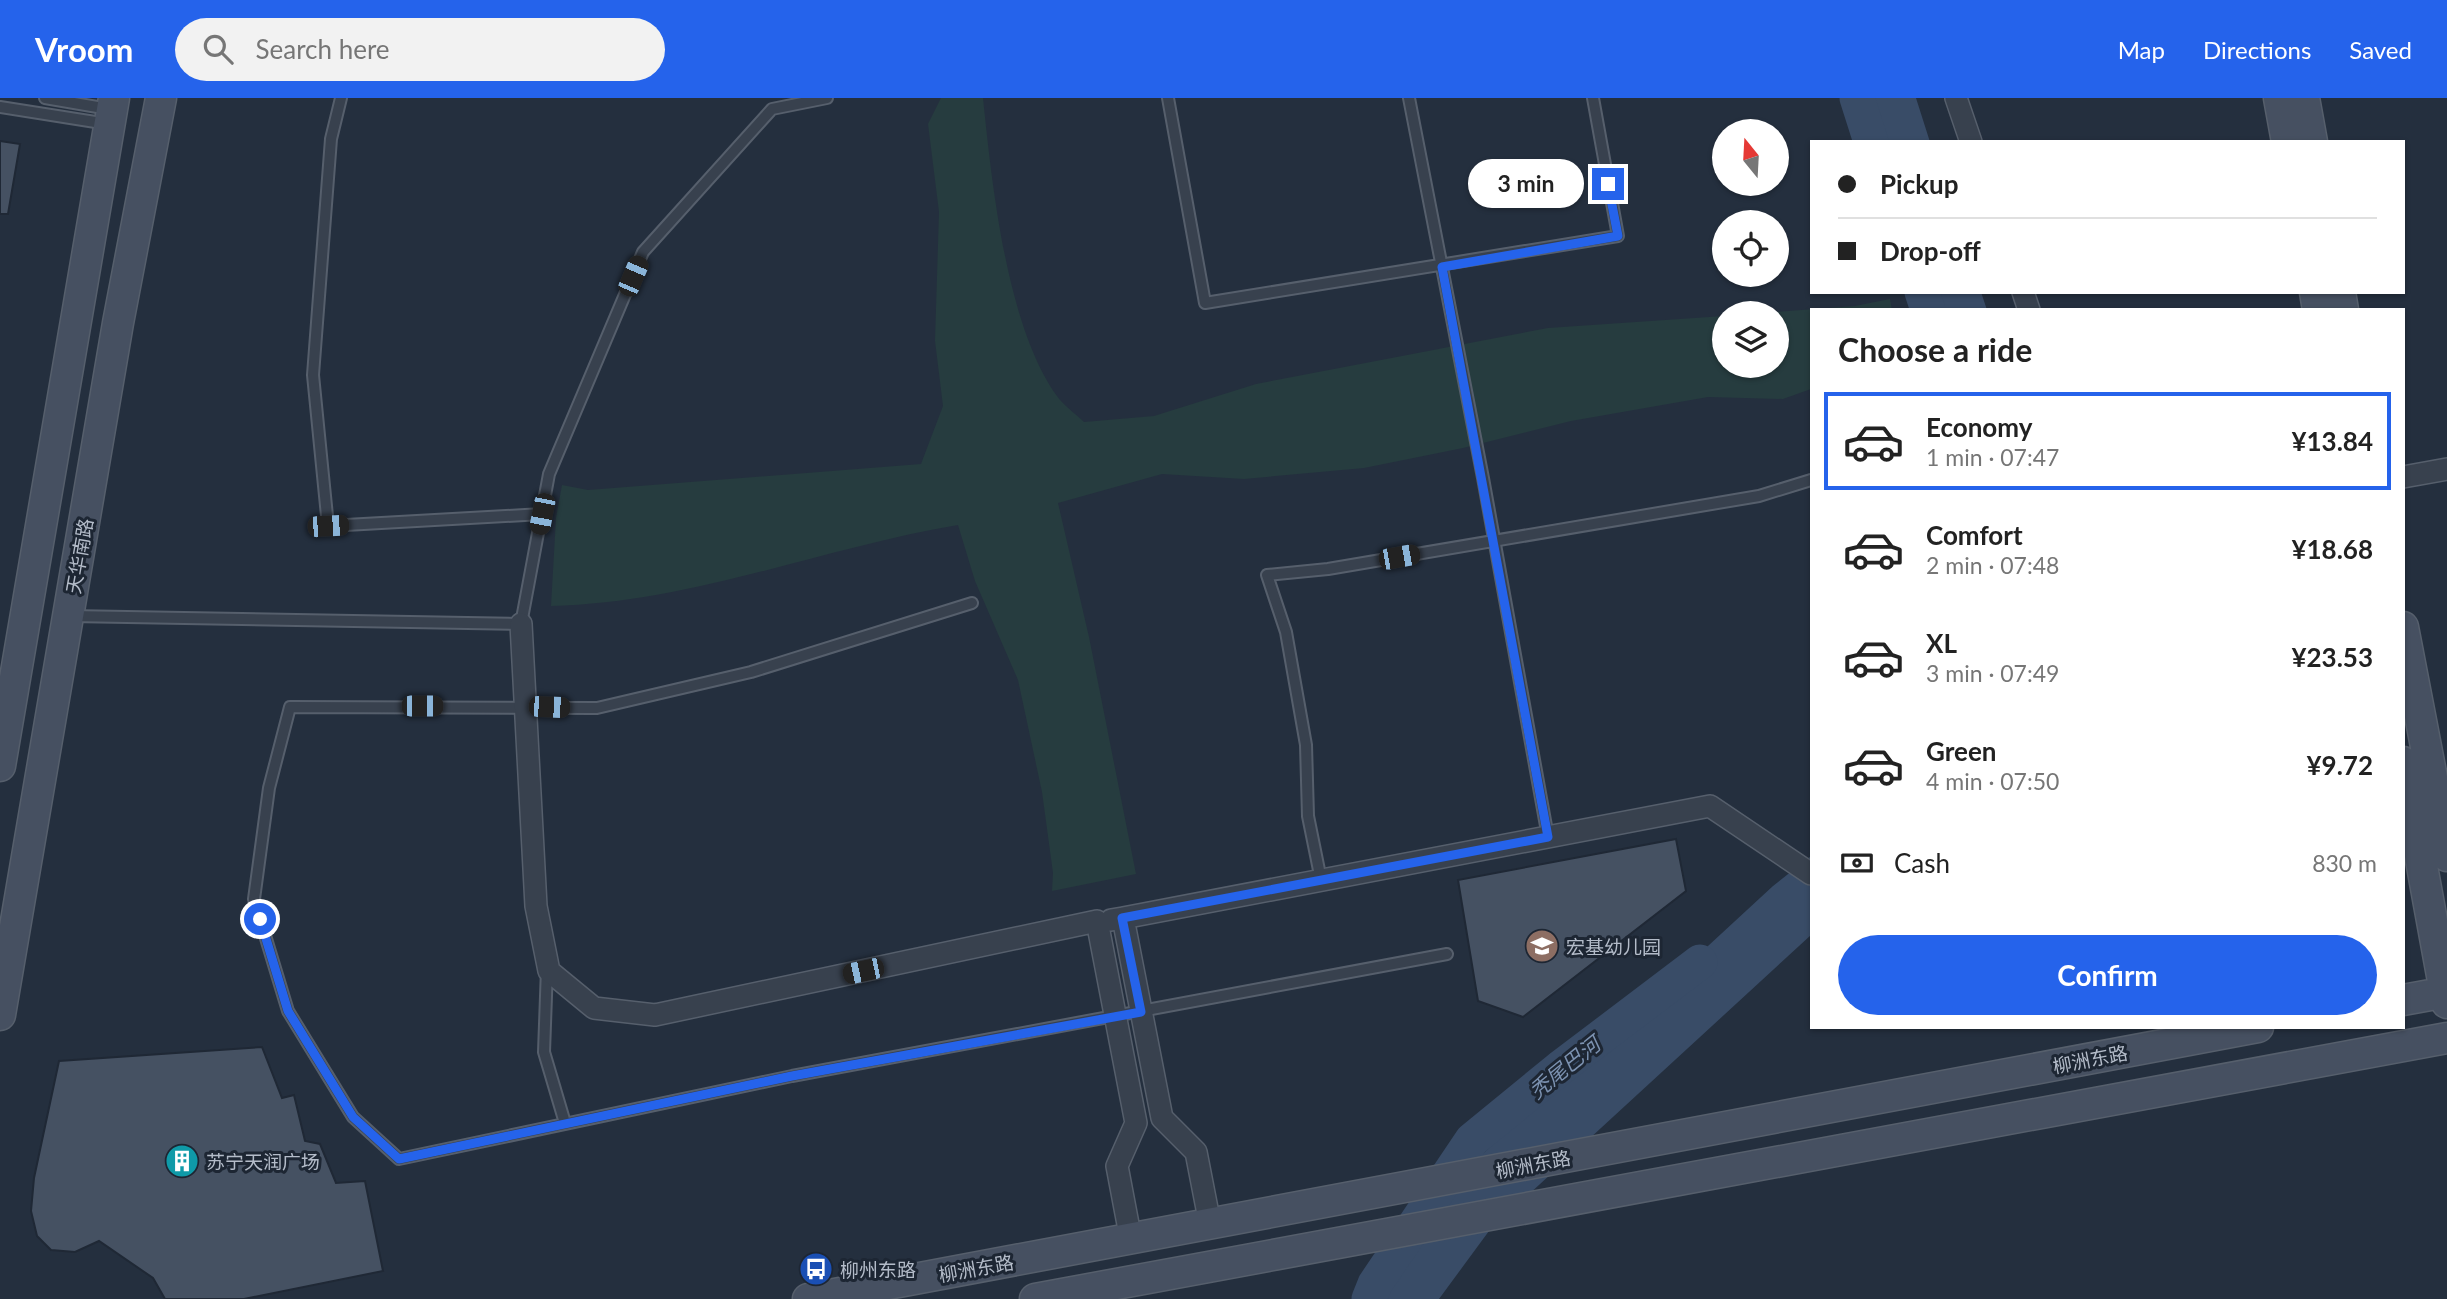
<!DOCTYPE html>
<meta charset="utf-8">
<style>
body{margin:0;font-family:Lato,"Noto Sans SC",sans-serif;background:#f2f2f2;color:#222;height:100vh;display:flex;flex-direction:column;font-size:26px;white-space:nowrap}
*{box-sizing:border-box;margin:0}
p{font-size:23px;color:#767676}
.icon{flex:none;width:38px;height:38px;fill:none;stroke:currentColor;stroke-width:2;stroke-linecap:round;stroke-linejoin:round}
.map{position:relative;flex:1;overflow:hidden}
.side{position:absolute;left:1810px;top:210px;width:595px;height:721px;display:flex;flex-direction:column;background:#fff;border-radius:0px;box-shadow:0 2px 5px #0004}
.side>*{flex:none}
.top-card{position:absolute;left:1810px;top:42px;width:595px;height:154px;border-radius:0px;box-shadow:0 2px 5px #0004;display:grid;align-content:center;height:154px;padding:0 28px;background:#fff}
.needle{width:46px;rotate:342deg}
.fabs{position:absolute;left:1712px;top:21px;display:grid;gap:14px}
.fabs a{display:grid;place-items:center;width:77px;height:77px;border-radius:50%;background:#fff;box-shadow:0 2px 5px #0004;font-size:35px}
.end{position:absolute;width:32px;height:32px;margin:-16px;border:9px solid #2563eb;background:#fff;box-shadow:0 0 0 4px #fff}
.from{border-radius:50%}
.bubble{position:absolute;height:49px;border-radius:24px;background:#fff;box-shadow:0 2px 5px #0004;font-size:23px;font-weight:700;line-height:49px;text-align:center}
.car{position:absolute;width:21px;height:42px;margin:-21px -10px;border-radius:9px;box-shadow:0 0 5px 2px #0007;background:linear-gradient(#222 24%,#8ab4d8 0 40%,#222 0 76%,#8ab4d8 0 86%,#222 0)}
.top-card b{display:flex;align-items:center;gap:24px;height:66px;font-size:26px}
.top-card b+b{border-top:2px solid #e0e0e0}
.top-card i{width:18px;height:18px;background:#222}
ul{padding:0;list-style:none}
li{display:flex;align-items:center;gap:21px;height:98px;margin:0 14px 10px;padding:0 14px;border:4px solid transparent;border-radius:0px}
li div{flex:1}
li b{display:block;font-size:26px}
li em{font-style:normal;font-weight:700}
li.active{border-color:#2563eb}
li>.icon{width:63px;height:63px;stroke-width:1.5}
h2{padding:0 28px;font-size:32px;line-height:84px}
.pay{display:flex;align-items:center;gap:18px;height:77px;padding:0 28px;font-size:26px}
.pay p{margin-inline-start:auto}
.primary-button{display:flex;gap:14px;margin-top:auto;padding:14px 28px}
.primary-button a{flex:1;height:80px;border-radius:42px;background:#2563eb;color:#fff;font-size:28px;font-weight:700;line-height:80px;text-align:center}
header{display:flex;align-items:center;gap:42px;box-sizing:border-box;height:98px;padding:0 35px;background:#2563eb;color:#fff}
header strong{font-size:33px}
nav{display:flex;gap:38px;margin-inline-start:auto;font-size:24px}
.search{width:490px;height:63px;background:#f2f2f2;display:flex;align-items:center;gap:18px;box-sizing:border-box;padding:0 24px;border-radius:38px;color:#767676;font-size:26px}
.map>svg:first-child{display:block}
.green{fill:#263c3f}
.water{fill:#394c67}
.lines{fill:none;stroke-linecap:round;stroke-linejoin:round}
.river{stroke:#394c67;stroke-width:35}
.building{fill:#455162;stroke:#1f2835;stroke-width:2}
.lane-casing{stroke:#565f6c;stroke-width:14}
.street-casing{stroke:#565f6c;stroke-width:24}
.secondary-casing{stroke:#565f6c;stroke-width:33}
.lane{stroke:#38414e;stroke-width:10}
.street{stroke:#38414e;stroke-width:21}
.secondary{stroke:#465061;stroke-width:30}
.route{stroke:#2563eb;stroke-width:9}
.labels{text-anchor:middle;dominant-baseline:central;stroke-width:6;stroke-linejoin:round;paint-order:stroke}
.street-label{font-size:19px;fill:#b4bcc9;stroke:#1d2633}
.poi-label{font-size:19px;fill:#b4bcc9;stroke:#1d2633;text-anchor:start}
.water-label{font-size:21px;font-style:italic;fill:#7c92b1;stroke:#1d2633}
</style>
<header>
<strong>Vroom</strong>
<div class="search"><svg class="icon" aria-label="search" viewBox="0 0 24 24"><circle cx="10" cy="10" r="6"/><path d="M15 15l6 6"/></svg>Search here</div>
<nav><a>Map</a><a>Directions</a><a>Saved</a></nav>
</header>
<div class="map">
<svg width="2447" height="1201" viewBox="0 0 2447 1201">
<rect width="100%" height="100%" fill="#242f3e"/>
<path class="green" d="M941 0H983C992 86 1007 234 1060 302 1067 310 1077 317 1084 324L1154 318 1256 286 1548 230 1724 218V268H1776V215H1763L1855 208 1890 201 1892 212H1811V291L1783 301 1708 299 1571 323 1463 350 1364 370 1244 381 1162 376 1058 405 1089 539 1136 776 1052 793 1053 775 1042 694 1018 582 975 483 958 427C821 450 691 505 551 508L556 420 562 387 588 392 921 366 943 308 935 243 939 114 928 26Z"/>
<path class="water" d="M1859 0H1916L1930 44H1873Z
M1924 194H1981L1987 212H1930Z
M1811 758V837L1489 1133 1439 1201H1371L1376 1186 1449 1087 1773 788Z"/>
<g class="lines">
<path class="river" d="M1857 0 1871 44
M1922 194 1928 212
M1369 1201 1375 1186 1472 1042 1560 970 1700 864"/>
</g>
<path class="building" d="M0 43 20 46 8 116H0Z
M1676 741 1686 793 1523 919 1478 903 1458 782Z
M262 949 282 1000 294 997 305 1043 320 1046 336 1085 365 1083 383 1173 244 1201H165L153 1180 99 1143 75 1154 51 1152 37 1138 31 1113 34 1080 59 963Z"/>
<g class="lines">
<defs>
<path id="lane" d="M45 0 109 11
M341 0 331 41 313 277 328 428 542 416
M1168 0 1205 205 1618 138 1593 0
M1409 0 1483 380 1548 739
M0 9 108 26
M972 505 751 574 597 610 290 609 269 690 254 801 288 913 353 1019 399 1061 792 978 1447 856
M70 518 521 526 549 376 643 154 772 11 827 0
M1321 782 1308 718 1306 647 1286 534 1267 477 1328 471 1759 398 1811 382
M547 870 544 954 565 1025"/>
<path id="street" d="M1956 0 1971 44
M2023 194 2029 212
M2403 379 2447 371
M521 526 536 808 549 873 594 910 655 917 1097 823 1136 1025 1117 1068 1131 1142
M1123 820 1710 708 1811 776
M1111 822 1123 820 1162 1020 1196 1054 1210 1126"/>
<path id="secondary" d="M2279 0 2287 44
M2304 0 2312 44
M2315 194 2318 212
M2340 194 2343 212
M2403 529 2447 758
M2403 664 2447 905
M0 668 114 0
M2403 902 2447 894
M0 917 118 225 161 0
M808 1201 2258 929
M1035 1201 2447 940"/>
</defs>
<use href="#lane" class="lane-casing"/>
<use href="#street" class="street-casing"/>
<use href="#secondary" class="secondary-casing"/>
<use href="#lane" class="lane"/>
<use href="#street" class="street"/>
<use href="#secondary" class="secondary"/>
</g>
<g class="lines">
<path class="route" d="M260 821 288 913 353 1019 399 1061 792 978 1141 914 1122 820 1548 739 1442 169 1618 138 1608 86"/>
</g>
<defs>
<symbol id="school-disc" viewBox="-11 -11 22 22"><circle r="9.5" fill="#8d6e63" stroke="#1d2633"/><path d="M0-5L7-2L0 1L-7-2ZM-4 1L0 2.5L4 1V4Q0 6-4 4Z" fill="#fff"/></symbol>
<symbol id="building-disc" viewBox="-11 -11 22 22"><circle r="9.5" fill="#0f9aa8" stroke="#1d2633"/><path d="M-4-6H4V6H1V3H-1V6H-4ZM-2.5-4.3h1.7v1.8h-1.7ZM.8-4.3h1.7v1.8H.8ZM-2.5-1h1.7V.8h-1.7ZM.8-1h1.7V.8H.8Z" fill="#fff"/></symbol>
<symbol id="bus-disc" viewBox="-11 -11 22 22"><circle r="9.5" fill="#1a4fb4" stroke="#1d2633"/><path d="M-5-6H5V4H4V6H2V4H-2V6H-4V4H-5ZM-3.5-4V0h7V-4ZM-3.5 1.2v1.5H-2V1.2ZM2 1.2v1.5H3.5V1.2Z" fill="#fff"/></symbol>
</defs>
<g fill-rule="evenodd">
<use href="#school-disc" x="1523" y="829" width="38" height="38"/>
<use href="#building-disc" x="163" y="1044" width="38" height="38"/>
<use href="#bus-disc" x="797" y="1152" width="38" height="38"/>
</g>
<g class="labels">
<g class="street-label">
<text transform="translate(79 458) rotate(-80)">天华南路</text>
<text transform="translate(2090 961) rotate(-11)">柳洲东路</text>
<text transform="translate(1533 1066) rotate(-11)">柳洲东路</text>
<text transform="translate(976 1170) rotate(-10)">柳洲东路</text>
</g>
<g class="poi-label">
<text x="1566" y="848">宏基幼儿园</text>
<text x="206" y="1063">苏宁天润广场</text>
<text x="840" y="1171">柳州东路</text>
</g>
<g class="water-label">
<text transform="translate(1564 969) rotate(-39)">秃尾巴河</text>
</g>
</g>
</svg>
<div class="fabs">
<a><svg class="needle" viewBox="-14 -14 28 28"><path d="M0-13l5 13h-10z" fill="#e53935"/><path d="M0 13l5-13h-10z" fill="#767676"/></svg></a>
<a><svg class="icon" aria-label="locate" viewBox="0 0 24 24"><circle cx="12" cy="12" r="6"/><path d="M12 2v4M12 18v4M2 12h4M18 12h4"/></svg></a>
<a><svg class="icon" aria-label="layers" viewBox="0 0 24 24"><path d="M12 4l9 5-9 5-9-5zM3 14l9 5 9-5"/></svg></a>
</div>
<i class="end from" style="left:260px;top:821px"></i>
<i class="end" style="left:1608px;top:86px"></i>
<div class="bubble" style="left:1468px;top:61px;width:116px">3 min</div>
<i class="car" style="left:633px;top:178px;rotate:23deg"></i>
<i class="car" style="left:542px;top:416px;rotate:191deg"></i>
<i class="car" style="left:328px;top:428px;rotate:87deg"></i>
<i class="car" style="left:1399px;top:459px;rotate:80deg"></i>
<i class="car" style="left:422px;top:608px;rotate:90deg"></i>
<i class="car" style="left:549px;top:609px;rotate:92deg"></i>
<i class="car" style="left:863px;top:873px;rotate:258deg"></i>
<div class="top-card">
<b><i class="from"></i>Pickup</b>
<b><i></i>Drop-off</b>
</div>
<section class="side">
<h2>Choose a ride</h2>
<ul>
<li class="active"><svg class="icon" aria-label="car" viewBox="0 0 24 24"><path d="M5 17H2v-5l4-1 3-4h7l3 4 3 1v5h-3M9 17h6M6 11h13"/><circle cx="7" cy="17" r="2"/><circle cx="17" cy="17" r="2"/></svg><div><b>Economy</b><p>1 min · 07:47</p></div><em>¥13.84</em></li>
<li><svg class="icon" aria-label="car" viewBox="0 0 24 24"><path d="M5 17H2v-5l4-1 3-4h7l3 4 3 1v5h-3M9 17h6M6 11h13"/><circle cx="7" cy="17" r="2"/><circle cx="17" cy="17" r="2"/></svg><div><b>Comfort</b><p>2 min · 07:48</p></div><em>¥18.68</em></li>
<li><svg class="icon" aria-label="car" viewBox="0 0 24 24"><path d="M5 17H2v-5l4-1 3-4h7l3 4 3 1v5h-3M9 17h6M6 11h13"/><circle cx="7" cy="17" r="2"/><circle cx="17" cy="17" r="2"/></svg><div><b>XL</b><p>3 min · 07:49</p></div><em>¥23.53</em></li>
<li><svg class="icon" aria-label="car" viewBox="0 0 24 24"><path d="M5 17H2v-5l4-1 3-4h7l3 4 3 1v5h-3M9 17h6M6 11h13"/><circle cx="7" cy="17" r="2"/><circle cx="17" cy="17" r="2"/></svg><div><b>Green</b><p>4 min · 07:50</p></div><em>¥9.72</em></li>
</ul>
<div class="pay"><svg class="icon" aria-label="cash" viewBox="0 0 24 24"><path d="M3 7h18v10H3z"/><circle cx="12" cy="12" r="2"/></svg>Cash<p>830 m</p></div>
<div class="primary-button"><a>Confirm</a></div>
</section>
</div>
